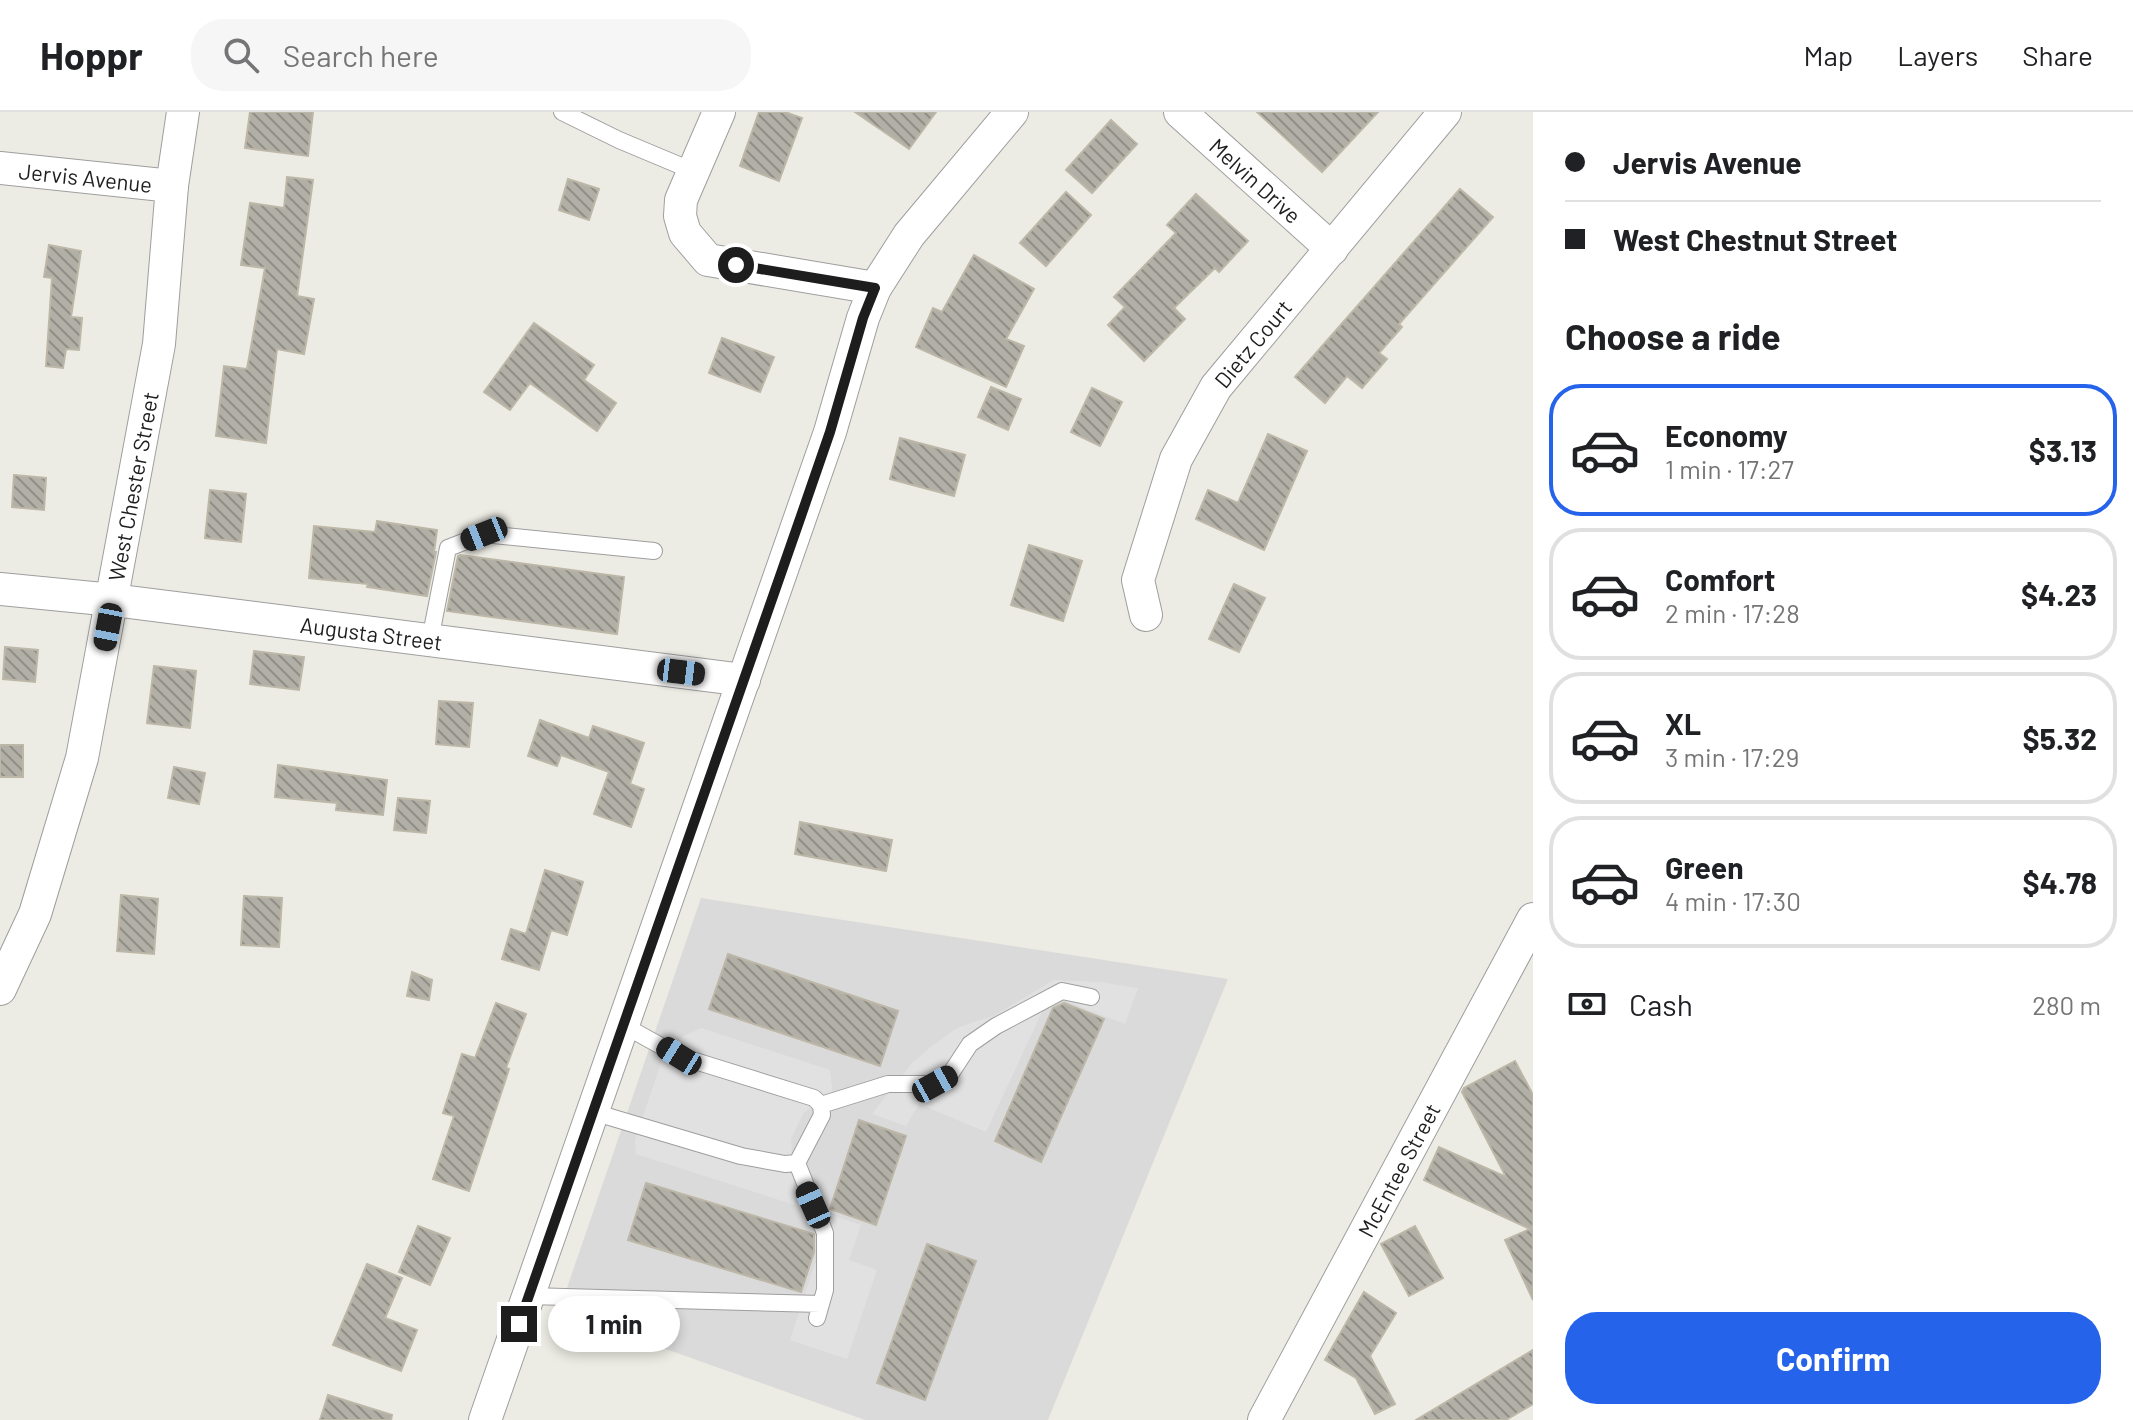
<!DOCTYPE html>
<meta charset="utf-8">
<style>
body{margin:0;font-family:Barlow,sans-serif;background:#f6f6f6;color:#202124;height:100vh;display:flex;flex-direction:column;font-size:30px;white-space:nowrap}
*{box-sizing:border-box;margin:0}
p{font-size:26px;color:#757577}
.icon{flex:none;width:44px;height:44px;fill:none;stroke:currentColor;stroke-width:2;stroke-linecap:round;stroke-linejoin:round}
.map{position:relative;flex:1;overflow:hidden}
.panel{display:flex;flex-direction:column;background:#fff;width:600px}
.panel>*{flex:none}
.top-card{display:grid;align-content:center;height:176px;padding:0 32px;background:#fff}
.end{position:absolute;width:36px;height:36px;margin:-18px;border:10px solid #1d1d1d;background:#fff;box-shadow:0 0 0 4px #fff}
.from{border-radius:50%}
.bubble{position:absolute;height:56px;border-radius:28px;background:#fff;box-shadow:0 4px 12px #0003;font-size:26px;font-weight:700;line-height:56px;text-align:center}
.car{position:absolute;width:24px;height:48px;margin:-24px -12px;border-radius:10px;box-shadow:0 0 6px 2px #0007;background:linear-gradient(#222 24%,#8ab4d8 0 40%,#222 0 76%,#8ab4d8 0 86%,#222 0)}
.top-card b{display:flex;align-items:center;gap:28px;height:76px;font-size:30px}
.top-card b+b{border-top:2px solid #e0e0e0}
.top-card i{width:20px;height:20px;background:#202124}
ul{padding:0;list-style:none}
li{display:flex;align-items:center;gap:24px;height:132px;margin:0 16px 12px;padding:0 16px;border:4px solid #e0e0e0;border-radius:32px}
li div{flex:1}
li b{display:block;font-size:30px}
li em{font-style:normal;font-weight:700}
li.selected{border-color:#2563eb}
li>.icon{width:72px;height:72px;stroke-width:1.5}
h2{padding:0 32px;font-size:36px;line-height:96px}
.pay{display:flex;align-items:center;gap:20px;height:88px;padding:0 32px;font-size:30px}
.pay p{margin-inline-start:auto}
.button{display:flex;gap:16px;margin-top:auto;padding:16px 32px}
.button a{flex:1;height:92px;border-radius:32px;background:#2563eb;color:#fff;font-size:32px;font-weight:700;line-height:92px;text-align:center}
header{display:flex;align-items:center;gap:48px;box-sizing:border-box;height:112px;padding:0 40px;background:#fff;border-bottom:2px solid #e0e0e0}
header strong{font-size:38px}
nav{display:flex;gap:44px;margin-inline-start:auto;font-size:28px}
.search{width:560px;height:72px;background:#f6f6f6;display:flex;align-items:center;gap:20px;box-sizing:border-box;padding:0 28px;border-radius:32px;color:#757577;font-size:30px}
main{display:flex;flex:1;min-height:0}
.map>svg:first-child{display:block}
.residential{fill:#dbdada}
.parking{fill:#e1e1e1}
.building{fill:url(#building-back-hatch);stroke:#bdb7a8;stroke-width:2}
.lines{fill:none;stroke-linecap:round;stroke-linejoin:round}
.lane-casing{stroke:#9e9e9e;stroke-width:18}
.street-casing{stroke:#9e9e9e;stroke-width:34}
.lane{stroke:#fff;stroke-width:16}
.street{stroke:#fff;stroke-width:32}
.route{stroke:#1d1d1d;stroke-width:10}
.labels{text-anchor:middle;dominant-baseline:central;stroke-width:8;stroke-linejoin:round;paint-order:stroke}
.street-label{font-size:22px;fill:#1d1d1d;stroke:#fff}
</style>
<header>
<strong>Hoppr</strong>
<div class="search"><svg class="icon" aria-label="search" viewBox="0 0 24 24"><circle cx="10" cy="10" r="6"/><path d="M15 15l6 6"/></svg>Search here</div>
<nav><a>Map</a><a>Layers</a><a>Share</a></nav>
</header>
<main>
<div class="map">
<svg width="1533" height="1308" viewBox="0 0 1533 1308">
<defs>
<pattern id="building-back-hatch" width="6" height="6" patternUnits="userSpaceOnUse" patternTransform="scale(2)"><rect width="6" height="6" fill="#b2afa7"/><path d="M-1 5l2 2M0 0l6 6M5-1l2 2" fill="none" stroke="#908e87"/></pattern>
</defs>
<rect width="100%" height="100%" fill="#edece4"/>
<path class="residential" d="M701 786 1228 867 1048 1308H865L559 1199Z"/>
<path class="parking" d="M1054 868 1100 870 1138 876 1125 912 1050 883 986 1020 919 992 906 1014 872 1002 912 951 932 934 957 916 995 903Z
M701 916 830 958 833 983 804 1000 791 1027 795 1093 636 1042 635 1028 663 945 682 925Z
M831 1103 861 1113 849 1148 877 1158 847 1247 790 1228Z"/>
<path class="building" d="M250 0H313L308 44 245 36Z
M759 0H785L802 6 779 69 740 54Z
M855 0H936L909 37Z
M1257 0H1378L1322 60Z
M1111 8 1137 32 1092 81 1066 58Z
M287 65 313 68 297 184 314 187 304 242 277 237 266 331 216 324 224 254 247 257 265 156 241 153 250 91 284 96Z
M568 67 599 77 589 108 559 98Z
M1460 77 1493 105 1399 212 1402 215 1379 241 1387 247 1362 276 1347 264 1325 291 1295 265Z
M1066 80 1091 103 1046 154 1020 131Z
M1196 82 1248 129 1219 160 1215 156 1174 196 1185 207 1144 249 1108 213 1125 195 1114 185 1176 121 1167 113Z
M49 133 81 139 71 205 82 206 79 238 66 237 63 256 46 254 52 166 44 165Z
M974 143 1034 177 1006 227 1024 234 1006 275 916 235 933 196 942 200Z
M534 211 594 253 584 268 616 291 597 319 530 271 510 298 484 280Z
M722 226 774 245 760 280 709 261Z
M991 275 1021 287 1008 318 978 305Z
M1092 276 1122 290 1100 334 1071 320Z
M1268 322 1307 339 1264 438 1196 407 1208 378 1238 391Z
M900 326 965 343 954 384 890 367Z
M14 363 46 366 44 398 12 395Z
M210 378 246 382 241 430 205 426Z
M377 409 437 418 434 440H436L427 484 367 475 368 472 309 466 314 414 375 420Z
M1029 433 1082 449 1063 509 1011 493Z
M460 443 624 465 617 522 447 499 458 444Z
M1234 472 1265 486 1239 540 1209 527Z
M5 535 38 538 35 570 3 567Z
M254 539 304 545 299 578 250 572Z
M154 554 196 559 190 616 147 611Z
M439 589 473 591 469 635 436 632Z
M540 608 589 626 593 614 644 631 630 672 644 677 631 715 594 702 609 660 561 643 557 654 528 644Z
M0 633H23V665H0Z
M278 653 387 668 383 703 336 698 337 691 275 685Z
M174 655 205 661 199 692 168 686Z
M398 686 430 689 426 721 394 718Z
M800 710 892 728 886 759 795 742Z
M545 758 583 770 567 823 551 818 539 858 502 847 511 817 526 822Z
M121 783 158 787 154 842 117 839Z
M244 784 282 786 279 835 241 833Z
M728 842 898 899 880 954 709 897Z
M412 860 432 868 429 888 407 884Z
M496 891 526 902 506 956 509 957 469 1079 433 1067 454 1004 443 1001 462 942 475 946Z
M1064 891 1104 907 1041 1050 995 1029 1053 896Z
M1515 949 1533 983V1188L1505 1128 1530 1117 1424 1068 1439 1035 1506 1065 1462 980 1464 976Z
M859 1008 906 1024 876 1113 830 1097Z
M646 1071 814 1122V1140L801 1180 628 1128Z
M418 1114 450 1126 430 1173 399 1160Z
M1415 1114 1443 1166 1409 1184 1381 1132Z
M927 1132 976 1149 925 1288 877 1271Z
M367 1152 402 1166 385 1206 417 1218 401 1259 333 1233Z
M1364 1180 1396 1201 1370 1244 1395 1292 1375 1302 1356 1266 1325 1248Z
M1533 1238V1292L1506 1308H1416Z
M328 1283 392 1303 391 1308H320Z"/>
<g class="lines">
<defs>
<path id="lane" d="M562 0 619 28 693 59
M430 528 448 436 484 422 654 439
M821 993 888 972H935L949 964 970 932 996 914 1062 879 1091 885
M593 1000 741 1044 785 1052 797 1051 822 1003 821 993 814 986 679 944 623 913
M797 1051 825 1121V1178L817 1206
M529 1184 821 1192"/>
<g id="street">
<path d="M719 0 681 88 680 104 685 121 708 148 875 176"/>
<path id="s1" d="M1180 0 1332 137"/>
<path id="s2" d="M0 56 172 74"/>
<path id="s3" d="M0 477 113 488 744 568"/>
<path id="s4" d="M1146 503 1138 468 1176 347 1216 275 1445 0"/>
<path id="s5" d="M0 877 35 802 82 646 159 232 172 74 183 0"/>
<path d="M485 1308 830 320 863 206 875 176 909 123 1012 0"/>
<path id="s6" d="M1264 1308 1533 807"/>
</g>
</defs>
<use href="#lane" class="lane-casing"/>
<use href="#street" class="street-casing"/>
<use href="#lane" class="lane"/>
<use href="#street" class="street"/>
</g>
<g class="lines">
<path class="route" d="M519 1212 801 404 830 320 863 206 875 176 736 153"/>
</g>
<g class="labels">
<g class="street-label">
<text stroke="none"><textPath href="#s2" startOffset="86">Jervis Avenue</textPath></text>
<text stroke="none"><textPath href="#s1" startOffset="102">Melvin Drive</textPath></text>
<text stroke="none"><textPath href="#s4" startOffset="302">Dietz Court</textPath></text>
<text stroke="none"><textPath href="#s5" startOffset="522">West Chester Street</textPath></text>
<text stroke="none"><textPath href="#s3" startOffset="374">Augusta Street</textPath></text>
<text stroke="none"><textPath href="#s6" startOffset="284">McEntee Street</textPath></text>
</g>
</g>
</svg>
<i class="end from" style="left:736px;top:153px"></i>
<i class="end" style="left:519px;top:1212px"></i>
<div class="bubble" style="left:548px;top:1184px;width:132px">1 min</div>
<i class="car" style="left:484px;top:422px;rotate:248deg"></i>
<i class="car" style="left:108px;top:515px;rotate:191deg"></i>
<i class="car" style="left:681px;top:560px;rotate:97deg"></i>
<i class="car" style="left:679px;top:944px;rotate:302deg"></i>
<i class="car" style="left:935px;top:972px;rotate:61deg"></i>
<i class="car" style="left:813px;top:1093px;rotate:336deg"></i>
</div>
<section class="panel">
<div class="top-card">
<b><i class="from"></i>Jervis Avenue</b>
<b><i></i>West Chestnut Street</b>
</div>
<h2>Choose a ride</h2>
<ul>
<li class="selected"><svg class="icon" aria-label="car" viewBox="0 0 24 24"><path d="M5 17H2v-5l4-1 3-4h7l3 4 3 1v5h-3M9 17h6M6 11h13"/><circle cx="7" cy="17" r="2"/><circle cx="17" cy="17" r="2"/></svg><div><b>Economy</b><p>1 min · 17:27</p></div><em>$3.13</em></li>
<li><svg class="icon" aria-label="car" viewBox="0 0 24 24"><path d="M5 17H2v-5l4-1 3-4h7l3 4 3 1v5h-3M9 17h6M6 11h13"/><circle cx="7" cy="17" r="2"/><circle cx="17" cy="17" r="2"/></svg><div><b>Comfort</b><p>2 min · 17:28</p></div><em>$4.23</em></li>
<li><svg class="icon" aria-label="car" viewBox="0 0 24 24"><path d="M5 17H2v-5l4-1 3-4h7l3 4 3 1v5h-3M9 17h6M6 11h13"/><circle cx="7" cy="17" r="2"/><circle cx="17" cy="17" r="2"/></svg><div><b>XL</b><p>3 min · 17:29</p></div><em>$5.32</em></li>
<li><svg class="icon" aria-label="car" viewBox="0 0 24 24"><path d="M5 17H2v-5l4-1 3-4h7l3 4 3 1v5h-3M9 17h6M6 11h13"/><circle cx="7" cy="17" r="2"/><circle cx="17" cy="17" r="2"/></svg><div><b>Green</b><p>4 min · 17:30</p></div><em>$4.78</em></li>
</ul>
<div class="pay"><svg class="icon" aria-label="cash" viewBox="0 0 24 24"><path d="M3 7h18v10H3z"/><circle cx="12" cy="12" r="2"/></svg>Cash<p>280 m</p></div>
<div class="button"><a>Confirm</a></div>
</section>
</main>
